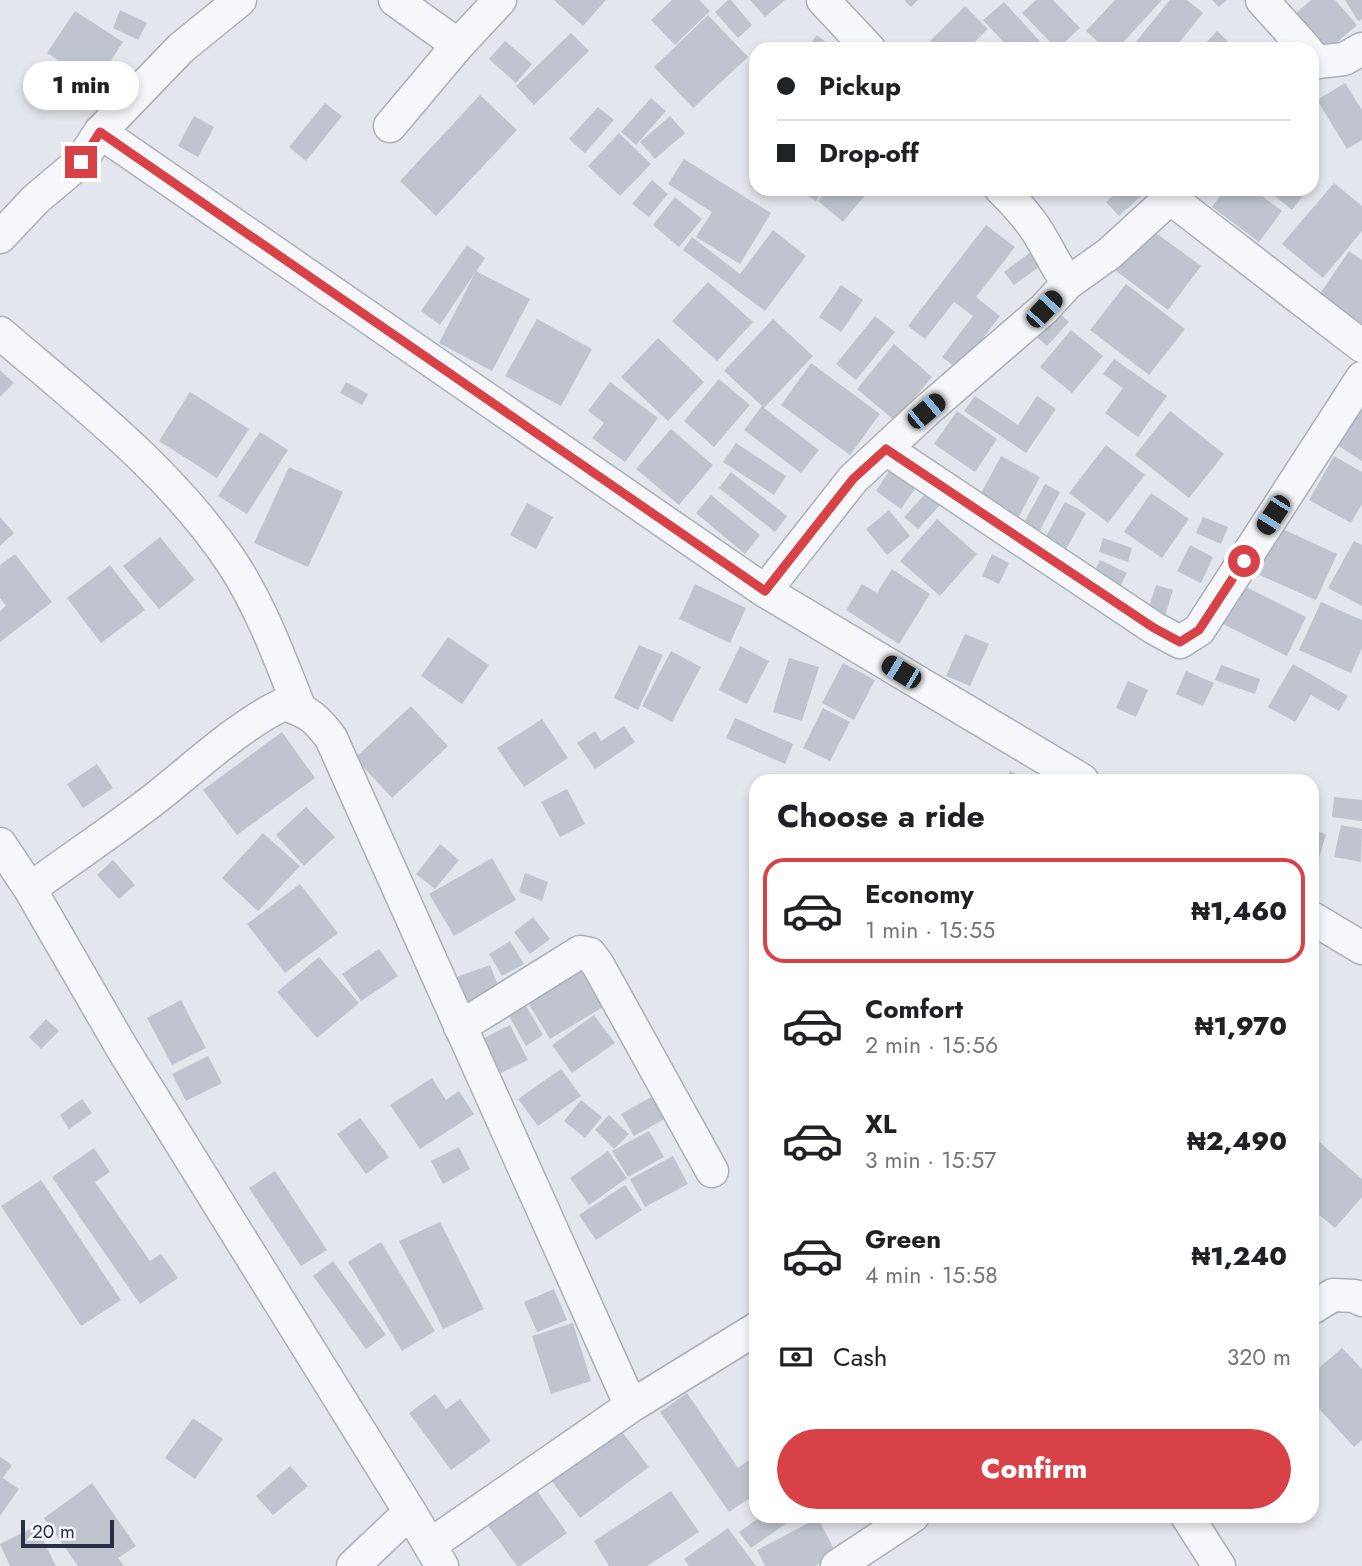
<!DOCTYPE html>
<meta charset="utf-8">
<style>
body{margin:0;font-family:Jost,sans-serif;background:#f6f6f6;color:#202124;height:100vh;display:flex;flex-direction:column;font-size:26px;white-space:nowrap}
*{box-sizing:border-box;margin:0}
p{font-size:23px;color:#757577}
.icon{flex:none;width:38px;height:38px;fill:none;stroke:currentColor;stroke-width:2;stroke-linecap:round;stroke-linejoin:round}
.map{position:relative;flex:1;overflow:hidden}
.panel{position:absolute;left:749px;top:774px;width:570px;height:749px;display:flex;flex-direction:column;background:#fff;border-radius:21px;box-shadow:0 4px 10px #0003}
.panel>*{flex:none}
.top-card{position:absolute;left:749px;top:42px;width:570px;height:154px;border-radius:21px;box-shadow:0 4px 10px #0003;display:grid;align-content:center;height:154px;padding:0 28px;background:#fff}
.scale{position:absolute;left:21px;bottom:18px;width:93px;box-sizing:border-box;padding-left:7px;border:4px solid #293046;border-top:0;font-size:19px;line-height:24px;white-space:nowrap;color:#293046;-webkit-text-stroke:5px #f3f5f9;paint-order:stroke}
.end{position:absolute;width:32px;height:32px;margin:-16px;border:9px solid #d84146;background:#fff;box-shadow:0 0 0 4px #fff}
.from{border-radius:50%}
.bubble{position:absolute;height:49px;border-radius:24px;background:#fff;box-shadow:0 4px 10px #0003;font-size:23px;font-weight:800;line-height:49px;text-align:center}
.car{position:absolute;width:21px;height:42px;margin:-21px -10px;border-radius:9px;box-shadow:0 0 5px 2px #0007;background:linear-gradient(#222 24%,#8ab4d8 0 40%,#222 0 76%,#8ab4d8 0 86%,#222 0)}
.top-card b{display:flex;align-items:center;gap:24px;height:66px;font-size:26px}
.top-card b+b{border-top:2px solid #e0e0e0}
.top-card i{width:18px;height:18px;background:#202124}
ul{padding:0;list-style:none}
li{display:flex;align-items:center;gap:21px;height:105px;margin:0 14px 10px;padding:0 14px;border:4px solid transparent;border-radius:21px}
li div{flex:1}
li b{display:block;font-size:26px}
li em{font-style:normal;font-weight:800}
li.on{border-color:#d84146}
li>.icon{width:63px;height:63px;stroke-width:1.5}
h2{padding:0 28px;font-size:32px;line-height:84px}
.pay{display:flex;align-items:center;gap:18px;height:77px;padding:0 28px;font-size:26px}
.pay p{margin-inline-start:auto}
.button{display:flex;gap:14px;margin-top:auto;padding:14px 28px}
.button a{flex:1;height:80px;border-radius:42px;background:#d84146;color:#fff;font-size:28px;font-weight:800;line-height:80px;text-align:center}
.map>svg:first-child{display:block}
.building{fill:#c0c4cf}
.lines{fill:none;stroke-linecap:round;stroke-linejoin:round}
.minor-casing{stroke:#abafba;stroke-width:35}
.minor{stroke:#f6f7fa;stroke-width:32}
.route{stroke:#d84146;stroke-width:9}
</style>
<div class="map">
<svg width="1362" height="1566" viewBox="0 0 1362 1566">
<rect width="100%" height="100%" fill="#e3e6ec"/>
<path class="building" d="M554 0H606L583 26Z
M672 0H699L710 11 675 45 651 20Z
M728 0H731L752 25 738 38 715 12Z
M750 0H785L765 17Z
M904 0H918L911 7Z
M1036 0H1053L1080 28 1057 49 1022 13Z
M1115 0H1162L1117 49H1106L1086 31Z
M1170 0H1187L1203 13 1174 49H1130Z
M1212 0H1227L1219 7Z
M1311 0H1335L1357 25 1327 51 1295 14Z
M1345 0H1362V19L1358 21Z
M1004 2 1047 49H1010L983 20Z
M965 6 988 29 967 49H938L930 41Z
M120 10 147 23 138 40 113 28Z
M75 11 123 42 95 84 47 53Z
M708 15 748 57 693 108 654 67Z
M1217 31 1236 49H1200Z
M571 33 589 51 534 105 516 86Z
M817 35 834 49H806Z
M505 41 532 64 516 83 489 59Z
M1345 83 1362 110V140L1347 149 1317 100Z
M480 95 517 130 436 216 400 181Z
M651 98 666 111 636 145 621 132Z
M325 103 342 116 306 161 289 147Z
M598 107 614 120 585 153 569 139Z
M194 116 214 127 198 157 178 146Z
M670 116 685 133 655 159 640 142Z
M619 133 651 164 620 196 588 166Z
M684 159 771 213 740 264 696 237 712 212 668 184Z
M652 180 668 194 649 217 632 204Z
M1334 183 1362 206V231L1323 278 1282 244Z
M797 189H824L816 201Z
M828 189H870L843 222 818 201Z
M1120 189H1149L1119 216 1106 202Z
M1225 189H1253L1282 211 1259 242 1212 207Z
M1274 189H1308L1292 210 1271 193Z
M675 197 702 219 679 247 653 225Z
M986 225 1015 247 976 297 1000 316 959 370 942 357 973 316 954 302 925 339 908 326Z
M1148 227 1201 266 1168 310 1115 270Z
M773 230 806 256 765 311 683 250 692 237 740 274Z
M467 245 485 258 440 325 421 311Z
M1032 251 1042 265 1014 285 1004 272Z
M1349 251 1362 260V328L1317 298Z
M476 271 530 299 492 371 439 343Z
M708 282 753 322 717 361 672 321Z
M1126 284 1185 329 1149 375 1090 330Z
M841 285 863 300 841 332 819 317Z
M1054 308 1069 322 1047 346 1031 332Z
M875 316 895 332 856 380 836 364Z
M537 319 592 349 561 406 505 376Z
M773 319 813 356 764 408 819 450 801 473 744 430 762 406 724 371Z
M1071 330 1103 356 1072 393 1040 367Z
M658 338 704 382 668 421 621 377Z
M894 344 932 377 895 421 857 389Z
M1114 359 1167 396 1138 437 1105 413 1123 388 1103 374Z
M811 363 880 414 850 455 781 405Z
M0 370 14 383 0 397Z
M719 379 750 405 714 447 684 421Z
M346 382 368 394 362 405 340 393Z
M610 382 658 418 625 462 592 438 604 423 588 411Z
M190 392 249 429 217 478 159 441Z
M975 396 1018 425 1037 396 1056 409 1026 453 964 411Z
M1362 405V461L1337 445Z
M957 411 997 439 975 472 934 444Z
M1170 411 1224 454 1189 498 1135 455Z
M671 429 713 465 679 505 636 469Z
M260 432 288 450 247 514 218 496Z
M736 443 786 476 774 495 723 462Z
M1106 445 1145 475 1108 523 1069 493Z
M1001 456 1040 477 1017 520 978 499Z
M1334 456 1362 472V504L1351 523 1309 500Z
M289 467 343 492 308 567 254 543Z
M891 468 917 486 901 509 876 491Z
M731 472 787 516 775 532 719 488Z
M1045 484 1060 492 1037 536 1021 528Z
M926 493 940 505 918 529 904 517Z
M1151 493 1189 519 1162 558 1124 532Z
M711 495 760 535 745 554 696 513Z
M1065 502 1086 513 1060 560 1039 549Z
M527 503 553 517 536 549 510 535Z
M889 510 910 536 887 555 866 529Z
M0 517 14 533 0 546Z
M1203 517 1228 527 1221 544 1196 533Z
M937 519 977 554 940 596 900 561Z
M1278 527 1337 554 1316 600 1257 574Z
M160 537 195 580 159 609 123 566Z
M1103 538 1132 548 1128 562 1099 552Z
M1354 541 1362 545V606L1328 588Z
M1190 545 1213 557 1201 583 1177 571Z
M15 554 52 602 0 642V611L6 606 0 598V565Z
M992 554 1009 563 999 584 982 576Z
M1100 560 1127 573 1117 593 1090 579Z
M110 565 145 610 101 643 67 598Z
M892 569 930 594 899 644 846 610 862 584 877 593Z
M695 584 746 608 730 643 679 619Z
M1156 585 1173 590 1165 616 1148 610Z
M1242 585 1306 617 1287 656 1223 624Z
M1321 602 1362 620V648L1351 673 1299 650Z
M965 634 989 644 970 686 946 676Z
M448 637 489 665 462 704 421 676Z
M639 645 663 655 638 710 614 698Z
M740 646 769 661 747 704 719 690Z
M671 651 701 667 672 722 642 706Z
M789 658 819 667 802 721 773 712Z
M843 663 875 680 854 720 822 703Z
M1293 664 1348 696 1339 711 1311 695 1295 722 1268 707Z
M1221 665 1260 679 1255 694 1215 680Z
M1186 671 1214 683 1203 706 1176 694Z
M1128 681 1148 690 1136 717 1116 708Z
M411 706 448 746 392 798 355 758Z
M823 708 850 722 830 761 803 748Z
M735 718 793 744 785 764 726 738Z
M542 719 568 758 524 787 497 748Z
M624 726 635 742 595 769 577 743 595 731 601 741Z
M282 732 315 778 237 835 203 790Z
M97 764 113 788 83 808 67 784Z
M1010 771 1029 780H1005Z
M567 789 585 824 560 837 541 802Z
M1334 797 1362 800V821L1332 817Z
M306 807 335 837 304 866 276 835Z
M1341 825 1362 829 1361 862 1334 857Z
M1312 830 1326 834 1318 862 1312 860Z
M263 833 300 866 258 911 222 878Z
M440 844 459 860 435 889 416 874Z
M492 858 516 900 454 936 429 894Z
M113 860 135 885 119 899 97 875Z
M525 873 548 882 542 901 519 892Z
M300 884 338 933 285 973 247 924Z
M533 917 550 939 530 954 514 932Z
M510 941 524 964 502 976 489 954Z
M379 949 398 976 361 1001 342 974Z
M319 957 359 1003 317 1038 277 992Z
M579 958 608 1004 550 1039 524 996Z
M490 965 500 990 463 1003 454 978Z
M519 994 543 1035 526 1046 502 1004Z
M181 1000 206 1048 172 1065 147 1018Z
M594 1015 615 1043 572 1073 552 1045Z
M46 1019 59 1031 41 1049 29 1037Z
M510 1025 528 1060 495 1076 478 1041Z
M208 1056 222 1083 186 1101 172 1074Z
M561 1069 581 1096 538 1126 518 1099Z
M432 1078 446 1100 459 1091 474 1114 420 1149 390 1105Z
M655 1095 668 1117 634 1136 621 1114Z
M82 1099 92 1113 69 1129 60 1115Z
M581 1100 602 1117 585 1138 564 1121Z
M609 1115 629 1134 614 1149 595 1130Z
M360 1118 389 1157 366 1174 337 1134Z
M649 1131 664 1157 628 1177 612 1151Z
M1316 1139 1362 1179V1197L1335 1228 1312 1209V1143Z
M459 1147 470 1169 443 1184 431 1161Z
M94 1148 110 1172 95 1182 150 1261 161 1254 178 1278 140 1304 52 1177Z
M608 1151 627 1178 589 1205 570 1178Z
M673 1156 688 1184 645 1207 630 1179Z
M275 1171 327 1250 301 1266 249 1188Z
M41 1180 121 1300 81 1326 1 1206Z
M625 1185 642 1210 596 1240 579 1215Z
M440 1222 484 1309 443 1329 399 1241Z
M381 1242 435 1331 402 1351 348 1262Z
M333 1261 386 1335 366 1349 313 1276Z
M554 1289 567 1320 537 1332 524 1302Z
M573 1323 591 1381 551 1394 532 1336Z
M1342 1348 1362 1369V1440L1354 1447 1312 1401V1374Z
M687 1393 738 1468 756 1455V1494L729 1512 660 1412Z
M435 1394 446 1409 460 1399 491 1441 451 1470 409 1413Z
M193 1418 223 1439 195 1479 165 1458Z
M619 1428 649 1467 580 1518 550 1479Z
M0 1457 12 1465 3 1478 19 1489 0 1516Z
M290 1466 308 1486 273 1515 256 1496Z
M92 1483 136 1546 118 1558 124 1566H78L44 1518Z
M535 1488 567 1533 520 1566H517L486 1523Z
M671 1491 699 1532 647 1566H609L594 1541Z
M762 1516H797L751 1548 739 1532Z
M818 1518 837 1555 815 1566H765L757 1550Z
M36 1526 56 1566H10L0 1544Z
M728 1528 756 1566H689L684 1559Z"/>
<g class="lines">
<defs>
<path id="minor" d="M395 0 458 45
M823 0 869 49
M1262 0 1306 49
M1312 56 1318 62 1344 59 1362 49
M390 126 458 45 500 0
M100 132 765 591 1082 780
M0 237 36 199 81 161 100 132 181 48 240 0
M1068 283 1110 253 1170 198 1362 346
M0 333C83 404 172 472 233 564 262 609 280 659 300 709
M886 449 1154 628 1180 642 1199 630 1362 378
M765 591 853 479 926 411 1044 309 1068 283C1056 267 1048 248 1037 231 1027 215 1014 202 1001 189
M0 844 30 889 122 1048 410 1512 442 1566
M30 889C72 858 116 829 157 797 195 767 241 724 284 704 309 712 316 718 331 738L631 1406
M1312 918 1362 948
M460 1027 580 952 590 954 598 965 712 1171
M1312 1308 1333 1295 1355 1296 1362 1300
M1187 1516 1219 1566
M430 1545 631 1406 756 1329
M353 1566 410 1512
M837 1566 913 1516"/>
</defs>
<use href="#minor" class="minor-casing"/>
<use href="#minor" class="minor"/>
</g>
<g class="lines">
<path class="route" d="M81 162 100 132 765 591 853 479 886 449 1154 628 1180 642 1199 630 1244 561"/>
</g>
</svg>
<div class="scale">20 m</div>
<i class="end from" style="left:1244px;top:561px"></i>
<i class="end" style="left:81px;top:162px"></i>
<div class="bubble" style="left:23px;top:61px;width:116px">1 min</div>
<i class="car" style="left:1044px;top:309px;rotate:43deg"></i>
<i class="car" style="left:926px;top:411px;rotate:50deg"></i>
<i class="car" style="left:1273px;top:515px;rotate:213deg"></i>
<i class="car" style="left:901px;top:672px;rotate:301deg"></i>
<div class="top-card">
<b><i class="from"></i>Pickup</b>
<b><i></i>Drop-off</b>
</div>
<section class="panel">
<h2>Choose a ride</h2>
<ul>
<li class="on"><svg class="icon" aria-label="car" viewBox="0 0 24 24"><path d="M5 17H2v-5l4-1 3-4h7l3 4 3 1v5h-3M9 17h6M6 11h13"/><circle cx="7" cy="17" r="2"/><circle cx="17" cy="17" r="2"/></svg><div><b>Economy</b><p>1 min · 15:55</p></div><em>₦1,460</em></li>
<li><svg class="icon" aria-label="car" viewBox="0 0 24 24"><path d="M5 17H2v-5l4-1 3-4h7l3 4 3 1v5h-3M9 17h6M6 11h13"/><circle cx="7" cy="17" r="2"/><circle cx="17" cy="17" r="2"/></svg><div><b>Comfort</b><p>2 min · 15:56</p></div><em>₦1,970</em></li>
<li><svg class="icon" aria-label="car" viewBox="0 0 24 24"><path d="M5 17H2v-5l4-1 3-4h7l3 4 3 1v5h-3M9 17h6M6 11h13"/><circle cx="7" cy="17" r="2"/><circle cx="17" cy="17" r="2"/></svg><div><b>XL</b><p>3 min · 15:57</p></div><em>₦2,490</em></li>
<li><svg class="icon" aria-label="car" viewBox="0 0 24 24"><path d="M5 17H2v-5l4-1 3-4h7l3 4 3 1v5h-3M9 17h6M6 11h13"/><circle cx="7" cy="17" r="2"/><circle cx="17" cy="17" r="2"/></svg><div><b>Green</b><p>4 min · 15:58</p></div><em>₦1,240</em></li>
</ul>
<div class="pay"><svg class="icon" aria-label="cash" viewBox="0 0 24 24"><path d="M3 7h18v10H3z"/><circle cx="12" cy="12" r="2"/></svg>Cash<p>320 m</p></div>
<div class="button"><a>Confirm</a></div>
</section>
</div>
